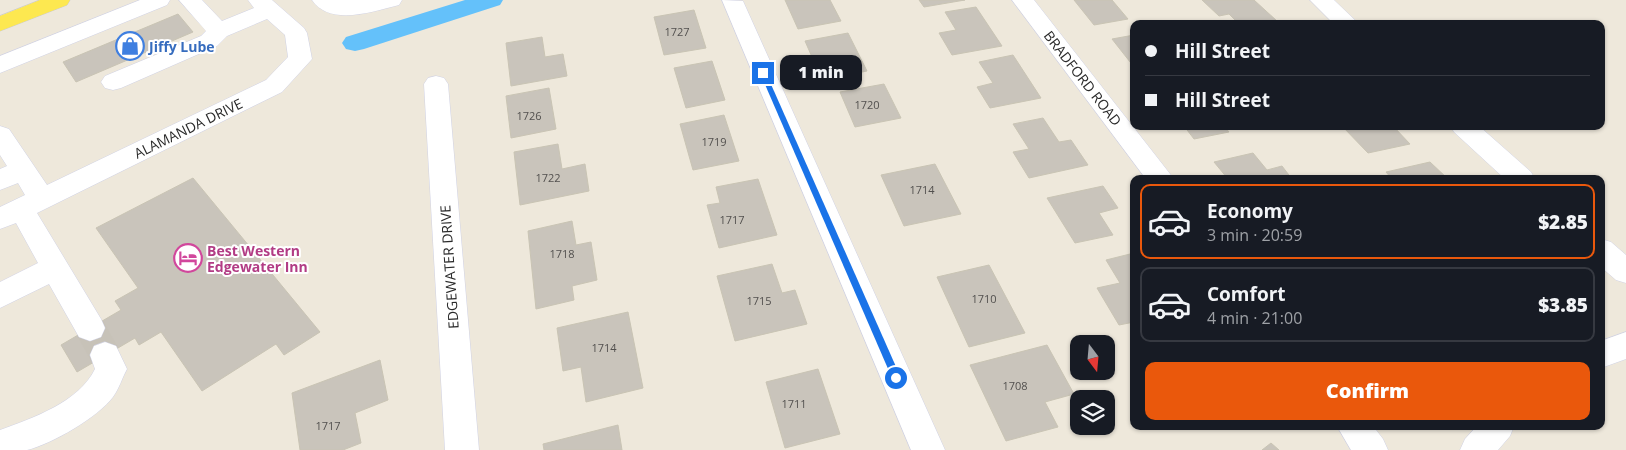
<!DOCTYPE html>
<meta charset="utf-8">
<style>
body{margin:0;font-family:"Open Sans",sans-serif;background:#242831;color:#f1f3f6;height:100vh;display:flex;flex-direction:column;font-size:19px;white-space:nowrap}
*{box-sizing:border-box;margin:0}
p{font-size:16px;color:#9ea1a6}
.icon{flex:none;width:28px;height:28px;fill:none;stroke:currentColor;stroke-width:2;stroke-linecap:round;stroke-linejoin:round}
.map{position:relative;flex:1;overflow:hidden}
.details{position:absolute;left:1130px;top:175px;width:475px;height:255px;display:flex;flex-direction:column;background:#171b24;border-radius:10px;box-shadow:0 1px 4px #0004}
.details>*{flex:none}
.top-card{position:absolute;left:1130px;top:20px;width:475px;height:110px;border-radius:10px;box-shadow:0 1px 4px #0004;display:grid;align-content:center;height:110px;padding:0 15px;background:#171b24}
.needle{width:32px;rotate:164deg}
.controls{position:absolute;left:1070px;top:335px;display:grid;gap:10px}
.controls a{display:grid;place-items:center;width:45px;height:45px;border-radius:10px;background:#171b24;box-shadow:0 1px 4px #0004;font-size:25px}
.end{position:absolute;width:22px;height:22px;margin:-11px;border:6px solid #1a73e8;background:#fff;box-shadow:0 0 0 2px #fff}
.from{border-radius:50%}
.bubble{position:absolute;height:35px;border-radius:10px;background:#171b24;box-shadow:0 1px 4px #0004;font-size:16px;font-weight:800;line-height:35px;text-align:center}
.top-card b{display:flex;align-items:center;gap:18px;height:48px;font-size:19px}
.top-card b+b{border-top:1px solid #363941}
.top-card i{width:12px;height:12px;background:#f1f3f6}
ul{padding:9px 0 0;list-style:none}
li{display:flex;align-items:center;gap:15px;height:75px;margin:0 10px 8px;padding:0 5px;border:2px solid #363941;border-radius:10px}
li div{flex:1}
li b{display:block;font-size:19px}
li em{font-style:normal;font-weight:800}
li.selected{border-color:#ea580c}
li>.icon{width:45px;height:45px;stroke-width:1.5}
.button{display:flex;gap:10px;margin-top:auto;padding:10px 15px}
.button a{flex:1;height:58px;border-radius:10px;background:#ea580c;color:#fff;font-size:20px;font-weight:800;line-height:58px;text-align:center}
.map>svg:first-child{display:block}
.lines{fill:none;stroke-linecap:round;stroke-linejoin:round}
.canal{fill:#64c1fa;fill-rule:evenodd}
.building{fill:#c9c4bb;stroke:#c9c4b4}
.minor-tunnel{stroke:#c7c2b8;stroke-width:30;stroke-dasharray:30 15;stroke-linecap:butt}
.minor-casing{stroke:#d0d2e5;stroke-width:1}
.major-casing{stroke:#ccc;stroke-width:1}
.minor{fill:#fff;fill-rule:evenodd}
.major{fill:#fde850;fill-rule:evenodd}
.route{fill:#1a73e8}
.labels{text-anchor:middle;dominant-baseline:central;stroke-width:4;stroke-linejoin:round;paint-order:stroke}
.number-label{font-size:11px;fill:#52504e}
.shop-label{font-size:14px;font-weight:bold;fill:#366cbe;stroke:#fff;text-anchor:start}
.street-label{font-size:14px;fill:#2a2a2a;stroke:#fff}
.hotel-label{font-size:14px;font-weight:bold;fill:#b23c85;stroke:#fff;text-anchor:start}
</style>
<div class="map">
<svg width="1626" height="450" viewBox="0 0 1626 450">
<rect width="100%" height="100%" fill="#eee8db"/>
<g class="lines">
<path class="canal" d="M465 0H503L500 5 364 49 355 51 346 49 342 43 346 37Z"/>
</g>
<path class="building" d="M785 0H830L841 21 798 29Z
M919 0H965L924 7Z
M1074 0H1112L1128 19 1094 25Z
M1202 0H1254L1277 21 1266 24H1239L1229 14 1219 16Z
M976 7 1002 46 952 55 939 33 956 30 945 12Z
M694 10 706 48 664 55 654 17Z
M178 14 193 32 76 82 63 62Z
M848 33 867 71 822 80 805 41Z
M1134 35V67L1112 39Z
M542 37 545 57 563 54 567 76 511 86 506 43Z
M1013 55 1041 98 990 108 977 87 993 83 979 62Z
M712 61 725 100 686 108 674 68Z
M884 84 901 118 855 127 840 92Z
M549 88 556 129 511 138 506 96Z
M724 115 739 161 693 170 680 124Z
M1043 118 1059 142 1071 140 1088 165 1029 178 1013 152 1029 149 1013 124Z
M1184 126H1224L1229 132 1194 139Z
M1342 126H1393L1410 144 1368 153Z
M558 144 562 169 585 164 589 191 520 205 514 152Z
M1253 153 1267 170 1282 166 1292 179H1228L1214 162Z
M1430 162 1448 179H1392L1386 172Z
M935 164 961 214 904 226 881 175Z
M193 178 320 332 284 355 276 344 202 391 161 332 139 345 135 338 77 372 61 345 121 310 115 301 138 288 96 228Z
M758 179 777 235 719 248 707 205 720 203 716 187Z
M1103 186 1118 208 1099 213 1113 235 1075 243 1047 198Z
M572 221 576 245 591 242 597 280 572 286 574 300 536 309 528 231Z
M1134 253V322L1119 325 1097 288 1120 283 1106 260Z
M772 264 782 293 795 290 807 324 735 341 717 276Z
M989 265 1025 333 969 347 937 277Z
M628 312 643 388 586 402 581 367 563 371 557 328Z
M1047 345 1074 394 1045 402 1058 427 1006 441 970 365Z
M380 360 388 400 355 413 361 443 343 450H300L292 393Z
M818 369 840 434 785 448 766 382Z
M618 425 622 450H544L543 444Z
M1271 443 1279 450H1262Z"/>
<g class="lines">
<path class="minor-tunnel" d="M90 328 105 355"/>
<defs>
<path id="minor" d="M140 0H170L167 5 0 73V56Z
M179 0H202L222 21 254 8 248 0H272L304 28 307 33 312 59 282 92 37 213 101 319 105 328 101 337 90 341 79 337 49 284 0 308V282L38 263 16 223 0 229V207L25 195 18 183 0 190V169L7 166 0 155V126L9 129 47 185 266 80 288 57 285 35 267 19 227 36 217 46 121 88 113 90 105 88 101 82 105 76 201 36 206 31Z
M312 0H402L399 5C374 11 330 27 312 0Z
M722 0 743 1 945 450H911Z
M1012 0H1034L1174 179H1146Z
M1310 0H1334L1359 24H1334Z
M436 76 444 78 448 84 479 450H445L424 84 428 78Z
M1451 126H1479L1531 172 1535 179H1505L1454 132Z
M1601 239 1611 242 1626 255V283L1616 280 1601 267Z
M1626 332V359L1601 368V341Z
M105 342 116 346 127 369C122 378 119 389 113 397 98 417 52 444 27 450 19 450 9 450 0 450V430C33 418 79 402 95 369L90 355 94 346Z
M1337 426H1373L1383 439 1388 450H1351Z
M1477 426H1514L1510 436 1498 450H1460L1465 439Z"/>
<path id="major" d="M40 0H70L67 5 0 31V16Z"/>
</defs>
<use href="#minor" class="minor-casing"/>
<use href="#major" class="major-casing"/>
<use href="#minor" class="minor"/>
<use href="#major" class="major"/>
</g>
<path class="route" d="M761 71 766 73 901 378 900 381 896 382 892 378 760 73Z"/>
<defs>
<symbol id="shop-ring" viewBox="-11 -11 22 22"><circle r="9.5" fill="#fff" stroke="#3f7fe0" stroke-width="1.5"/><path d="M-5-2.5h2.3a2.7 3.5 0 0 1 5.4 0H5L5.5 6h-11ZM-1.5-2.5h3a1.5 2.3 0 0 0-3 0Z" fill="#3f7fe0"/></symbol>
<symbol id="hotel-ring" viewBox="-11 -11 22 22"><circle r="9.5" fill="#fff" stroke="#d1479c" stroke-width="1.5"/><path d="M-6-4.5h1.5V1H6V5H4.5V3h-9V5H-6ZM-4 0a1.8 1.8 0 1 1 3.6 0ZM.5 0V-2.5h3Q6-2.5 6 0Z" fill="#d1479c"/></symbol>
</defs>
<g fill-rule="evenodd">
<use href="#shop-ring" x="114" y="30" width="32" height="32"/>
<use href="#hotel-ring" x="172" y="242" width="32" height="32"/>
</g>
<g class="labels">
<g class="number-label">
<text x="677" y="31">1727</text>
<text x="867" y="104">1720</text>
<text x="529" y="115">1726</text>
<text x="714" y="141">1719</text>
<text x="548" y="177">1722</text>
<text x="922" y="189">1714</text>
<text x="732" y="219">1717</text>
<text x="562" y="253">1718</text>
<text x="984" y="298">1710</text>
<text x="759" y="300">1715</text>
<text x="604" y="347">1714</text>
<text x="1015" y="385">1708</text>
<text x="794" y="403">1711</text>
<text x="328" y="425">1717</text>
</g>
<g class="shop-label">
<text x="149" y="46">Jiffy Lube</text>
</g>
<g class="street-label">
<text transform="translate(1083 78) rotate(52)">BRADFORD ROAD</text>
<text transform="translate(188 128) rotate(-26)">ALAMANDA DRIVE</text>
<text transform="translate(449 267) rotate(-94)">EDGEWATER DRIVE</text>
</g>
<g class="hotel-label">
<text x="207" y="250">Best Western<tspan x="207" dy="16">Edgewater Inn</tspan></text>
</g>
</g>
</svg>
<div class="controls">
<a><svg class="needle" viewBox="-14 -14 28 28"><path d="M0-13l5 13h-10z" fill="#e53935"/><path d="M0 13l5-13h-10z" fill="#9ea1a6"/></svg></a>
<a><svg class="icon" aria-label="layers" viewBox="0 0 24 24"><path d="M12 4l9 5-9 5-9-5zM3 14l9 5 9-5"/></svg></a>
</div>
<i class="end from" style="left:896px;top:378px"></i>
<i class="end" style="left:763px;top:73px"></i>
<div class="bubble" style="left:780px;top:55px;width:82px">1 min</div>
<div class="top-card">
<b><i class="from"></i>Hill Street</b>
<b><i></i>Hill Street</b>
</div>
<section class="details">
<ul>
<li class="selected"><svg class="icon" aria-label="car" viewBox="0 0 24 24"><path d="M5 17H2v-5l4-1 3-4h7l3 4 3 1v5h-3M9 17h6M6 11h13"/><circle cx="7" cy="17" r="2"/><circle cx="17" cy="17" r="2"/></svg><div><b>Economy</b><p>3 min · 20:59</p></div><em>$2.85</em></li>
<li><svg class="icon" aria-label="car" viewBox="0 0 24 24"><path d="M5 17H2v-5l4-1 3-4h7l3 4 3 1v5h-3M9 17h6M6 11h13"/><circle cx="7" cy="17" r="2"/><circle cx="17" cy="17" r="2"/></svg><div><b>Comfort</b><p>4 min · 21:00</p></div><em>$3.85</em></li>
</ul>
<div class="button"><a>Confirm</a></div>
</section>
</div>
